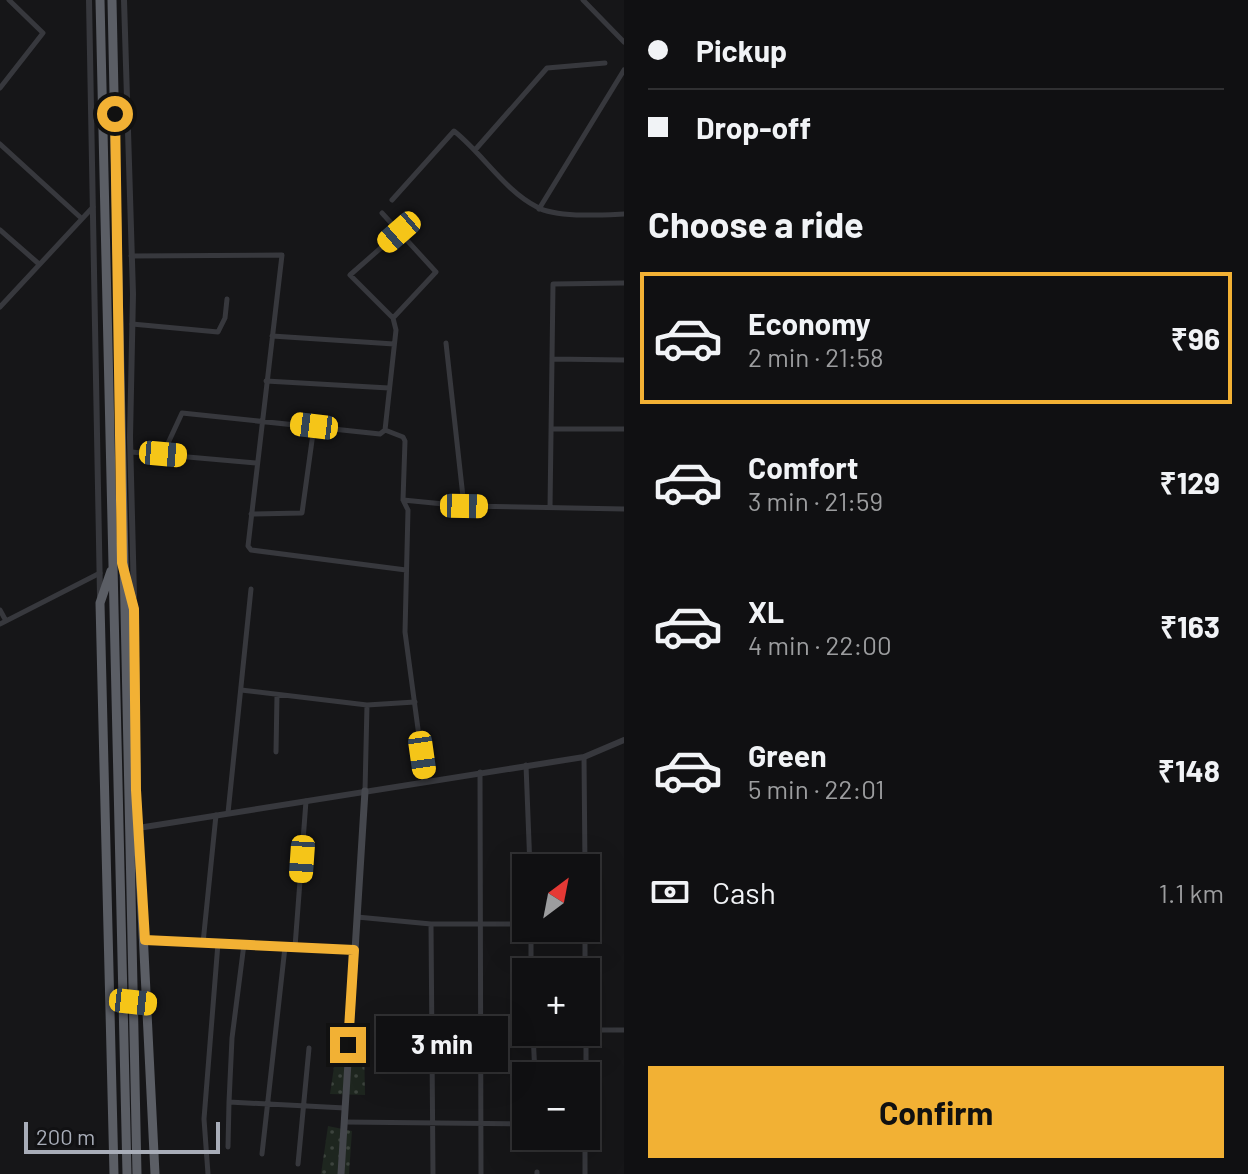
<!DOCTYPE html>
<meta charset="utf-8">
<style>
body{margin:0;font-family:Barlow,sans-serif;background:#1e1e20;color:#f1f3f6;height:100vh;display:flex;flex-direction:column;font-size:30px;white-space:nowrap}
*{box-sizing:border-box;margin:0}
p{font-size:26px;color:#9c9d9f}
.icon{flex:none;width:44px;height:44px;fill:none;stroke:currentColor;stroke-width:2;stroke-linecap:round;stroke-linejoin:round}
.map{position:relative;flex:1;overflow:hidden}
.drawer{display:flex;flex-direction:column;background:#101012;width:624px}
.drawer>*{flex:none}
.hud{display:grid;align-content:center;height:176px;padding:0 24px;background:#101012}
.needle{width:52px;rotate:32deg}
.buttons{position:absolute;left:512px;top:854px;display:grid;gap:16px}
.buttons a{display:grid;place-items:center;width:88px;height:88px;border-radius:0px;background:#101012;box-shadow:0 8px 32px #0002,0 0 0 2px #303032;font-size:40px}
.scale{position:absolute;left:24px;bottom:20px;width:196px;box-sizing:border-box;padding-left:8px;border:4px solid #a8adb8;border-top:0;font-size:22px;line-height:28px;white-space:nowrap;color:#a8adb8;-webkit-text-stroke:6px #111113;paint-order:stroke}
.end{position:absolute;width:36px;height:36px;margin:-18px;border:10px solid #f2b134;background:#111;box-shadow:0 0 0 4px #111}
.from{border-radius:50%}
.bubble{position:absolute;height:56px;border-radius:0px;background:#101012;box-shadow:0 8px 32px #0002,0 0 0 2px #303032;font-size:26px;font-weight:700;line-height:56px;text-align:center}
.car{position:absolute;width:24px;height:48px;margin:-24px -12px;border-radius:10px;box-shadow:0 0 6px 2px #0007;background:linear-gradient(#f5c518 24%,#345 0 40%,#f5c518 0 76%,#345 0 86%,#f5c518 0)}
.hud b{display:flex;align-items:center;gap:28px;height:76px;font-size:30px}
.hud b+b{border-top:2px solid #303032}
.hud i{width:20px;height:20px;background:#f1f3f6}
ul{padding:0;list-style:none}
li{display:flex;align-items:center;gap:24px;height:132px;margin:0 16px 12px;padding:0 8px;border:4px solid transparent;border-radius:0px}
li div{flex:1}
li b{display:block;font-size:30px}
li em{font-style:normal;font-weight:700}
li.active{border-color:#f2b134}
li>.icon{width:72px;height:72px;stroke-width:1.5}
h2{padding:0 24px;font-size:36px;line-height:96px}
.pay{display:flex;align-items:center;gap:20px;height:88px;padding:0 24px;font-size:30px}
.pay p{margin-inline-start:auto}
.button{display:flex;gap:16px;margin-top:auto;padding:16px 24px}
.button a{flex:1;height:92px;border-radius:0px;background:#f2b134;color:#111;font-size:32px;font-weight:700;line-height:92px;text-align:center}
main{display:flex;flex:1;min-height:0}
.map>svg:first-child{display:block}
.park{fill:url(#park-dots)}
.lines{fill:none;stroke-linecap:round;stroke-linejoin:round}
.minor{stroke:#37383d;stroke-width:5}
.tertiary{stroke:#37383d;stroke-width:6}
.secondary{stroke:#45474d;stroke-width:7}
.trunk{stroke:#5b5e65;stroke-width:9}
.route{stroke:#f2b134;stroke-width:10}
</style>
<main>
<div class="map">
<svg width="624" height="1174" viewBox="0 0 624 1174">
<defs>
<pattern id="park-dots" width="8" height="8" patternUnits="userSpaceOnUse" patternTransform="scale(2)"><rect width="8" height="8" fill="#1e261f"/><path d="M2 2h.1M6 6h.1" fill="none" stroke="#3c433d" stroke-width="1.8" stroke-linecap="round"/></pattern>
</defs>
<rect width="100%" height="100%" fill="#161618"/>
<path class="park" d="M338 1040 364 1042 365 1095 330 1094Z
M328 1126 352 1131 349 1174H321Z"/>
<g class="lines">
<path class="minor" d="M583 0 624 42
M0 88 43 33 9 0
M0 144 80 217
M475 150 547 68 605 63
M392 200 454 131C483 154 504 190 537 207 556 218 602 215 624 214
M539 209 624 70
M0 230 39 264
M131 256 282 255 248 546 251 550 406 570
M0 307 93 207
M393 318 350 275 399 232
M132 324 218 332 225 318 227 299
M272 336 394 344
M446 343 464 506
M552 359 624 360
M266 381 389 388
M551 429H624
M385 430 403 437 405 441 403 500
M131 452 256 463
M163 454 182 413 380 434 385 430 396 330 393 318 436 272 382 213
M550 508 553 284 624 283
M251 514 302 513 314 426
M0 610 6 621
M0 624 100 573
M241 690 367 705 365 791
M367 705 415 702
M276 752 277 695
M584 757 585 868
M526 765 530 868
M480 772 481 1174
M425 781 405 632 408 510 403 500 464 506 624 509
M228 813 251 589
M357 917 431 924H526
M431 924 433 1174
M585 928V972
M145 940 354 950
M203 943 216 815
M244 944 232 1038 229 1102 345 1108
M295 947 306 801
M531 972V928
M586 1030H624
M533 1032 535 1076
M586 1076V1032
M344 1122 526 1124
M228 1147 229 1102
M262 1154 285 947
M298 1164 309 1048
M537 1172V1174
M208 1174 204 1119 218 943
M585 1174V1136"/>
<path class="tertiary" d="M89 0 100 596
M124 0 133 294 130 437 134 596
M138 828 584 757 624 740"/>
<path class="secondary" d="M341 1174 365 791"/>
<path class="trunk" d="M100 0 127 1174
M112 0 137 1174
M111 571 100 603 114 1174
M126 578 134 609 136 790 155 1174"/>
</g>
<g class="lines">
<path class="route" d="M115 114 122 563 134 609 136 790 145 940 354 950 348 1045"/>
</g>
</svg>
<div class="buttons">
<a><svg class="needle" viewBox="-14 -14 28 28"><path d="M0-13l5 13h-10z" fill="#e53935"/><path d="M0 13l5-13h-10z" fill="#9c9d9f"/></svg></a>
<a>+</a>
<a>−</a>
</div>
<div class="scale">200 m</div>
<i class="end from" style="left:115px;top:114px"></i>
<i class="end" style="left:348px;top:1045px"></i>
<div class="bubble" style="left:376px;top:1016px;width:132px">3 min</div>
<i class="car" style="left:399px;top:232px;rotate:229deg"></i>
<i class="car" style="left:314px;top:426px;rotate:277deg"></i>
<i class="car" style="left:163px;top:454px;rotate:95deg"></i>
<i class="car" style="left:464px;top:506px;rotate:91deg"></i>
<i class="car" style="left:422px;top:755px;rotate:172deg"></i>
<i class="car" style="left:302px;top:859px;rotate:184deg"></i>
<i class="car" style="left:133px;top:1002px;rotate:96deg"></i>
</div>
<section class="drawer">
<div class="hud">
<b><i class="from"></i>Pickup</b>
<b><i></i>Drop-off</b>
</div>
<h2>Choose a ride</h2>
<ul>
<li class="active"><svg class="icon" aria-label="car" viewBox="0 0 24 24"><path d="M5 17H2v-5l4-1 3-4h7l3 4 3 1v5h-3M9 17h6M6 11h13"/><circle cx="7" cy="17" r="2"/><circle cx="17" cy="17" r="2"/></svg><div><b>Economy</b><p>2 min · 21:58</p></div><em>₹96</em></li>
<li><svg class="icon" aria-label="car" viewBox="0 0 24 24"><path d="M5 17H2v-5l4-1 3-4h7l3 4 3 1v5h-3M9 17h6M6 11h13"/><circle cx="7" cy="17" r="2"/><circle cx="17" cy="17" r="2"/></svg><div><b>Comfort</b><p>3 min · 21:59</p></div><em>₹129</em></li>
<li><svg class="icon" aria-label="car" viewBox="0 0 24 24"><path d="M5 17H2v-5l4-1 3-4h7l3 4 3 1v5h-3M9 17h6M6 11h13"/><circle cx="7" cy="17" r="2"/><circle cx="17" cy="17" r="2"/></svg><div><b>XL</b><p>4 min · 22:00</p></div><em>₹163</em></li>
<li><svg class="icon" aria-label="car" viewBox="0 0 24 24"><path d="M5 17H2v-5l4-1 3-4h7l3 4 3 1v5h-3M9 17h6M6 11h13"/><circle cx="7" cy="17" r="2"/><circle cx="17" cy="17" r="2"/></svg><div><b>Green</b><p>5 min · 22:01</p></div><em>₹148</em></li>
</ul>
<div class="pay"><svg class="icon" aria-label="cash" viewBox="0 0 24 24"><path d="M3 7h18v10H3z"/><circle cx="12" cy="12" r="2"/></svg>Cash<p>1.1 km</p></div>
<div class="button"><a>Confirm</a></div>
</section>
</main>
